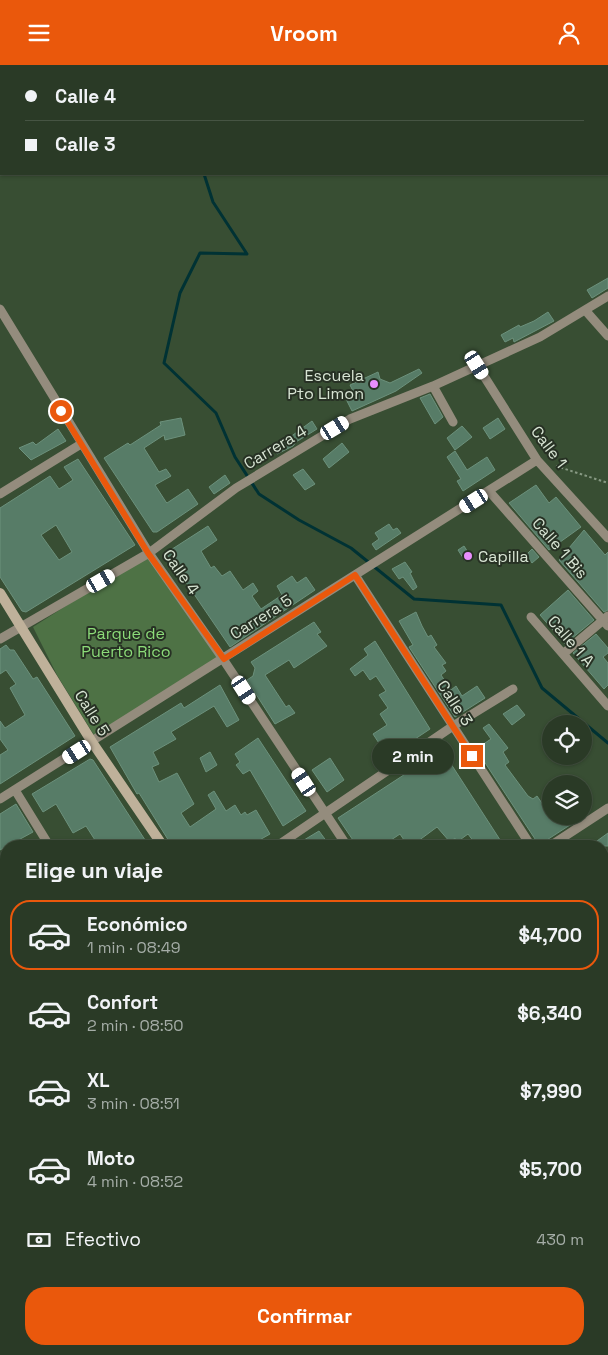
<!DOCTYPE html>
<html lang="es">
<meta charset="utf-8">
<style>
body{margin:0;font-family:"Space Grotesk",sans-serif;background:#32412e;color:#f1f3f6;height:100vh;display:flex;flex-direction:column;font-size:19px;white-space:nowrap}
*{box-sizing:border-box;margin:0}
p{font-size:16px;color:#a5ada7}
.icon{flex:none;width:28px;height:28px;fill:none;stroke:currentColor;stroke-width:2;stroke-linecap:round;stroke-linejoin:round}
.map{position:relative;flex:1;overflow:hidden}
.panel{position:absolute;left:0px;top:775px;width:609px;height:515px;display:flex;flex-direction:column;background:#2a3a26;border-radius:20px 20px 0 0;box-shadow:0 1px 4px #0004,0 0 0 1px #465443}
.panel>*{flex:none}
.top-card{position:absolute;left:0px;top:0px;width:609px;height:110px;box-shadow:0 1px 4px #0004,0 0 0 1px #465443;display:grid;align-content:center;height:110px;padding:0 25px;background:#2a3a26}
.fabs{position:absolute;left:542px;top:650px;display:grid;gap:10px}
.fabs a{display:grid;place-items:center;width:50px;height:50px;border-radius:50%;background:#2a3a26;box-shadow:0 1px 4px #0004,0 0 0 1px #465443;font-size:25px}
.end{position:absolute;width:22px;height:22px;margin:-11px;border:6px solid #ea580c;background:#fff;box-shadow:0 0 0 2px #fff}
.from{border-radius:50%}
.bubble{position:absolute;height:35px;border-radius:18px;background:#2a3a26;box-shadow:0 1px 4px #0004,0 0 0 1px #465443;font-size:16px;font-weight:700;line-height:35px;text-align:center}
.car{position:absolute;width:15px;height:30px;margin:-15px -8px;border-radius:6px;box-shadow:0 0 4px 1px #0007;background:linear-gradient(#fff 24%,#345 0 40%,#fff 0 76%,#345 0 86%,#fff 0)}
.top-card b{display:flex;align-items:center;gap:18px;height:48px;font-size:19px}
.top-card b+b{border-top:1px solid #465443}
.top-card i{width:12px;height:12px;background:#f1f3f6}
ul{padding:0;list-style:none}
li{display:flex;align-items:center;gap:15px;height:70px;margin:0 10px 8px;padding:0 15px;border:2px solid transparent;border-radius:20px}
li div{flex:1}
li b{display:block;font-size:19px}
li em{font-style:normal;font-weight:700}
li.on{border-color:#ea580c}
li>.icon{width:45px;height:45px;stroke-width:1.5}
h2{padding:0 25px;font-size:22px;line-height:60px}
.pay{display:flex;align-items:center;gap:12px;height:55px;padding:0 25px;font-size:19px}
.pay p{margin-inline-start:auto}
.button{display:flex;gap:10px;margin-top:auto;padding:10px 25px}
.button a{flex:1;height:58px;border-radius:20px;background:#ea580c;color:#fff;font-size:20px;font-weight:700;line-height:58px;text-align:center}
header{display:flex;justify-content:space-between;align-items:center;height:65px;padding:0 25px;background:#ea580c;color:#fff;font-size:22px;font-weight:700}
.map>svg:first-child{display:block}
.green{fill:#4e7245}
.water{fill:#003234}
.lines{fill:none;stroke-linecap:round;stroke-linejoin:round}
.stream{stroke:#003234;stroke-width:3}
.building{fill:#577c67;stroke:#6c917c;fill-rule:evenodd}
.path{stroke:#879983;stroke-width:2;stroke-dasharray:2.5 2.5;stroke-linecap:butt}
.street{stroke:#948c7d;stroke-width:9}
.secondary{stroke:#bfb19a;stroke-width:10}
.route{stroke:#ea580c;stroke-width:6}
.poi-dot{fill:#e98efe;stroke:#273124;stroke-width:2}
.labels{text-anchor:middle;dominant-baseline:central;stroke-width:4;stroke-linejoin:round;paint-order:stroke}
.poi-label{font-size:16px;fill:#d7e4d3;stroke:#273124;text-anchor:end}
.street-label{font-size:16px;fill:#d7e4d3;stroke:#273124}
.park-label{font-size:16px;fill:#8cdc79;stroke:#273124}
</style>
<header><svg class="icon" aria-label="menu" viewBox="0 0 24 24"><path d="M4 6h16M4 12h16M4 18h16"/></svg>Vroom<svg class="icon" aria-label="person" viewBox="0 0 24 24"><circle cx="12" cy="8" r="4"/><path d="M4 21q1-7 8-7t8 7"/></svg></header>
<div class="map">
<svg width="608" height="1290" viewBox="0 0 608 1290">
<rect width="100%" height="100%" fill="#384e33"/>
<path class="green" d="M149 488 220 592 94 670 57 610 33 562Z
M608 1017V1072L603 1065 602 1021Z"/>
<path class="water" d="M0 0H591L1 1 0 105Z"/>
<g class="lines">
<path class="stream" d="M204 109 213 137 247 189 200 188 180 228 164 298 216 348 235 392 259 429 299 455 351 483 414 534 501 540 542 623 608 678
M602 1021 608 1017
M602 1094 608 1100"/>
</g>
<path class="building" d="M608 213V223L592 233 587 225Z
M548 247 554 256 514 277 513 273 505 277 501 270 519 260 520 262 534 256Z
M419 304 422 308 396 326 352 346 346 334 355 330 350 320 378 307 380 314 390 318Z
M430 329 443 352 435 359 420 333Z
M181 353 185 370 165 375 164 370 144 383 159 407 166 404 171 411 155 420 166 437 167 438 188 424 198 439 157 467H153L104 393 128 378 130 380 161 360 160 357Z
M498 353 505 364 490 374 483 363Z
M312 356 317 364 296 377 293 381 277 389 274 384Z
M462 361 472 372 455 385 447 373Z
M58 364 66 376 31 395 19 383 33 377 36 380Z
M342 378 349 387 329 403 323 394Z
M455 386 467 405 487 392 495 405 463 426 457 416 461 414 447 392Z
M78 394 135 480 26 547 22 546 0 512V443L50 411 59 424 73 415 64 402ZM56 460 72 487 59 495 41 470Z
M303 404 315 419 305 425 293 410Z
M225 410 230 418 214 429 209 422Z
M536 420 549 438 556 432 581 462 549 485 509 438Z
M389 459 393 465 397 463 401 468 376 485 372 479 379 474 375 468Z
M208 461 217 475 201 486 211 503 214 501 222 511 230 506 243 525 253 518 258 526 252 531 261 544 282 530 277 521 292 511 297 518 306 512 315 525 230 582 166 488Z
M584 465 605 490 608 487V545L604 547 559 495Z
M464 481 471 492 465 496 458 485Z
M532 484 539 492 532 498 526 490Z
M405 497 412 507 410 508 417 522 413 525 403 512 399 514 392 504Z
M568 525 594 555 565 579 540 550Z
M416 547 422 561 428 572 431 570 437 580 434 582 446 598 442 600 446 606 441 610 451 625 456 621 462 631 477 621 485 633 455 652 409 582 413 580 399 556Z
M314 557 321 567 317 569 327 581 294 603 289 595 265 610 286 642 289 640 295 648 275 659 247 615 253 611 255 603 251 597Z
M596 569 608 583V588L603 592 608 598V620L604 624 573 588Z
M375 576 430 664 388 692 373 669 387 660 380 649 388 643 379 630 386 626 376 611 370 615 363 605 355 611 350 604 368 590 364 584Z
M6 580 10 585H14L33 614 37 612 75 671 0 719V690L8 685 0 674V656L5 663 25 650 10 623 16 619 6 605 0 609V584Z
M220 620 239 655 227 662 214 641 171 667 176 674 153 687 159 699 152 702 159 717 177 708 194 739 181 748 190 762 216 744 208 730 214 726 226 746 235 740 241 750 245 747 247 750 256 745 270 769 249 781H172L139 728 137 729 110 682 181 638 184 643Z
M517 640 525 650 512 660 503 649Z
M489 659 508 683 503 687 509 697 505 700 528 731 533 734 537 731 548 747 551 745V751H584L539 780 476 684 491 674 483 663Z
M258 673 306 746 283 761 250 705 243 709 236 700 240 697 235 689Z
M442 685 504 781H487L485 778 477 781 468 769 457 777 455 773 450 777 437 762 414 779 411 775 406 778 400 769 382 781H357L338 753Z
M210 687 217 700 206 707 200 693Z
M330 693 344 715 327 727 312 705Z
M90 694 93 695 149 781H86L95 775 86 761 73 768 56 739 43 747 32 729Z
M16 739 33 767 0 785V749Z
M319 766 330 781H294Z
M608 768V781H590Z"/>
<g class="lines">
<path class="path" d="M556 401 608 418"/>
<path class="street" d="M0 244 149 488 223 594 347 781
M585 245 608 271
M477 300 537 395 608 473
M433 321 453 357
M489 426 608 561
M0 429 81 379
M355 510 531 781
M531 552 608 641
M0 574 149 488 236 423 350 354 433 321 540 272 608 231
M563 589 608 551
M15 725 47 777
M0 734 537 395
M277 781 453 661 513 624
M550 781 608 743
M0 855 6 865
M602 892 608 901
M602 939 608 936
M0 956 6 952
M0 1086 6 1096
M602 1116 608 1112
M602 1169 608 1178
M127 1284 131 1290
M304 1284 308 1290
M44 1290 54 1284
M328 1290 337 1284"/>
<path class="secondary" d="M0 528 92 677 163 781
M497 1284 502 1290"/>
</g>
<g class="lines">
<path class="route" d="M61 346 148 488 224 594 355 510 472 691"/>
</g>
<g class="poi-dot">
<circle cx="374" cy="319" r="5"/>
<circle cx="468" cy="491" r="5"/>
</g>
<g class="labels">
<g class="poi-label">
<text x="364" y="310">Escuela<tspan x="364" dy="18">Pto Limon</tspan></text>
<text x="478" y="491" text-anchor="start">Capilla</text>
</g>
<g class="street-label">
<text transform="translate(275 382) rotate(-31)">Carrera 4</text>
<text transform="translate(549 382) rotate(53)">Calle 1</text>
<text transform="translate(560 483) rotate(49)">Calle 1 Bis</text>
<text transform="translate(181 507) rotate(55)">Calle 4</text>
<text transform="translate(261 552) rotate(-32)">Carrera 5</text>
<text transform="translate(571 576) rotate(49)">Calle 1 A</text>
<text transform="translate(455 638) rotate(57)">Calle 3</text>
<text transform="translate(92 648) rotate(58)">Calle 5</text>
</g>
<g class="park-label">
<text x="126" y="568">Parque de<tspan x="126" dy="18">Puerto Rico</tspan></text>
</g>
</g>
</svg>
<div class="fabs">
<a><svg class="icon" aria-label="locate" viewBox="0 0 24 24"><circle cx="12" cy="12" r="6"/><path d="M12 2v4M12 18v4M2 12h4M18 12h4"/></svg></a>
<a><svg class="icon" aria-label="layers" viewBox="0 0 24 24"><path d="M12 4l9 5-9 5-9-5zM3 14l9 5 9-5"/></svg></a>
</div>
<i class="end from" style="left:61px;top:346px"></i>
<i class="end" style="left:472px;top:691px"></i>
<div class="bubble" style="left:372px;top:674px;width:82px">2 min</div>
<i class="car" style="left:477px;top:300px;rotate:148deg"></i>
<i class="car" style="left:335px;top:363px;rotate:59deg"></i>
<i class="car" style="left:474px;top:436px;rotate:238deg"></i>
<i class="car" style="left:101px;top:516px;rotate:60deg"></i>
<i class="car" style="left:244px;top:625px;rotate:147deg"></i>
<i class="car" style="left:77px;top:687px;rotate:238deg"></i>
<i class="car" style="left:304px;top:717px;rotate:327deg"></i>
<div class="top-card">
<b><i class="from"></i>Calle 4</b>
<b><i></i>Calle 3</b>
</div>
<section class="panel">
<h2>Elige un viaje</h2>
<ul>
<li class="on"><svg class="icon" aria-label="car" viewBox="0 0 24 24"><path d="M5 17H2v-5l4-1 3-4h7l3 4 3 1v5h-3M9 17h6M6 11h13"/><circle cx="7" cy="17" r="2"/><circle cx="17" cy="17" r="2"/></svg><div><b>Económico</b><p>1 min · 08:49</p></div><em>$4,700</em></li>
<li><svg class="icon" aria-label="car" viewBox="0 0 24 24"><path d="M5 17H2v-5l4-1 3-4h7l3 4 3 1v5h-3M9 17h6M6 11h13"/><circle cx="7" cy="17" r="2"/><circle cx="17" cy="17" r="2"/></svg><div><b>Confort</b><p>2 min · 08:50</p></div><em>$6,340</em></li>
<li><svg class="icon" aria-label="car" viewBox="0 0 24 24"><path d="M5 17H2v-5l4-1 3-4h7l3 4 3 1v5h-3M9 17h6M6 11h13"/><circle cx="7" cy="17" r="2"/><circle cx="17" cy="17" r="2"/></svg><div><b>XL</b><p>3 min · 08:51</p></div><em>$7,990</em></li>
<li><svg class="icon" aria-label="car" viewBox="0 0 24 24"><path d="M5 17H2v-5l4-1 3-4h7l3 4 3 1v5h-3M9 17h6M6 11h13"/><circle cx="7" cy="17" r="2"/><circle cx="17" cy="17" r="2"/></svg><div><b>Moto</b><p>4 min · 08:52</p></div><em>$5,700</em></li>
</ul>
<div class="pay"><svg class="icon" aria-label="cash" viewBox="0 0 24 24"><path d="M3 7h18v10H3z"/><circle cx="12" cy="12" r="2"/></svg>Efectivo<p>430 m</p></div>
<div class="button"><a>Confirmar</a></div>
</section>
</div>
